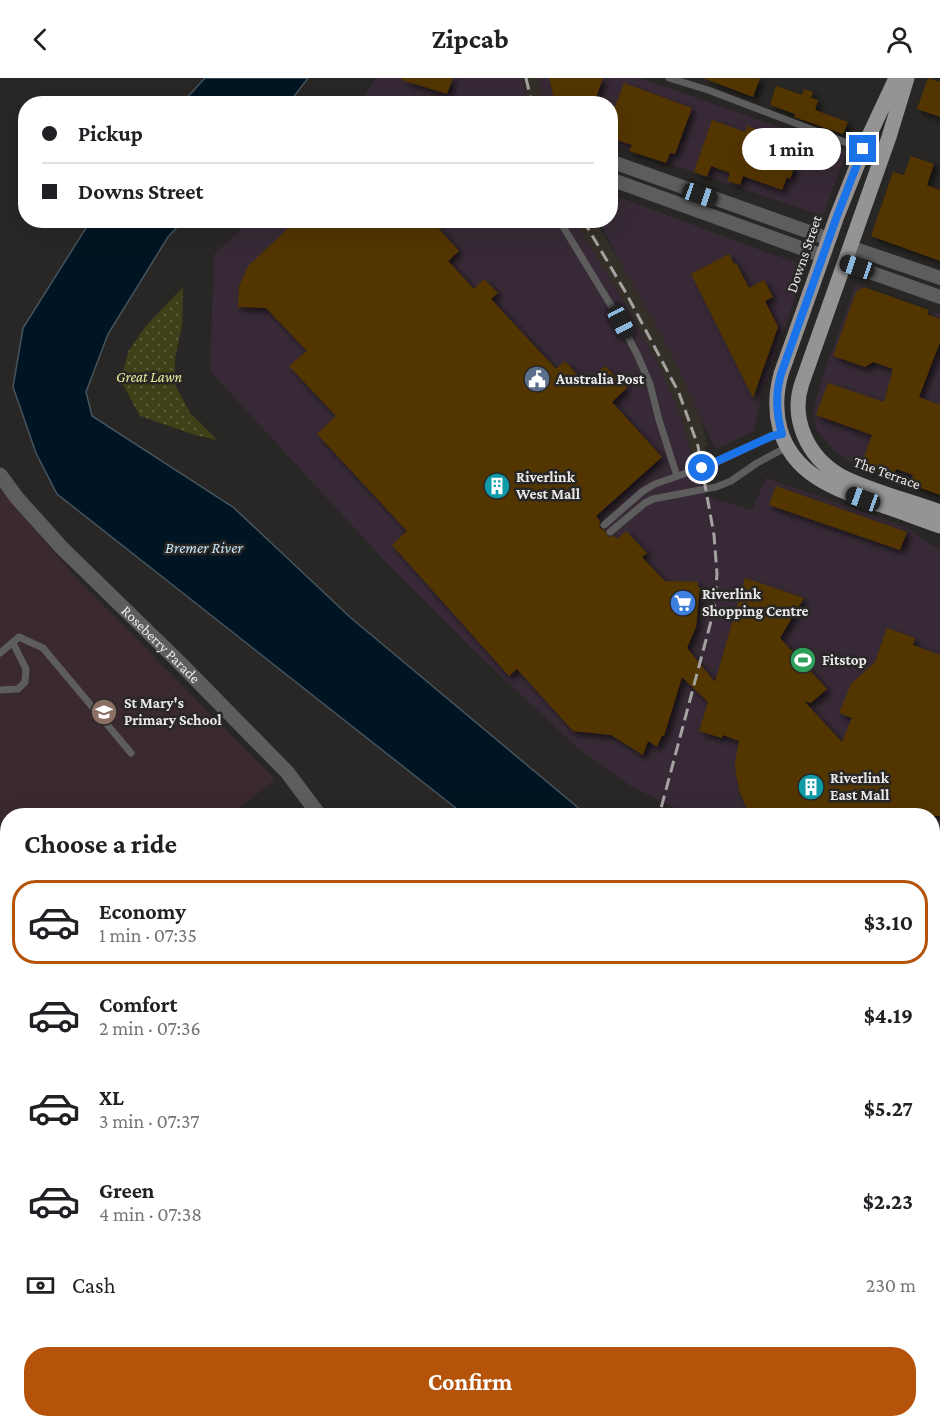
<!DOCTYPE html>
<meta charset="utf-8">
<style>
body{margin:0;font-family:"Crimson Pro",serif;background:#f2f2f2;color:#202124;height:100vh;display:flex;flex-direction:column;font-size:22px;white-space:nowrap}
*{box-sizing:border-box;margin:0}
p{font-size:20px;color:#757577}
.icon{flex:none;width:33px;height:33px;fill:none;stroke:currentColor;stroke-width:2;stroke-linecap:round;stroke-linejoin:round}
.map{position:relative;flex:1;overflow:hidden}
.details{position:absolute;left:0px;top:730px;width:940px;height:620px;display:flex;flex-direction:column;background:#fff;border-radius:24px 24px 0 0;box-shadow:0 6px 24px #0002}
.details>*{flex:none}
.guide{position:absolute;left:18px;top:18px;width:600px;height:132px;border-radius:24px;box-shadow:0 6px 24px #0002;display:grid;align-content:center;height:132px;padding:0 24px;background:#fff}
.end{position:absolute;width:27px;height:27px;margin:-14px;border:8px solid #1a73e8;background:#fff;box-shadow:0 0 0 3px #fff}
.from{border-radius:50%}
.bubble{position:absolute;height:42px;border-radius:21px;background:#fff;box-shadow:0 6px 24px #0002;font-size:20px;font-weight:700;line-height:42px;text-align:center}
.car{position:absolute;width:18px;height:36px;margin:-18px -9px;border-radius:8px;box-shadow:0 0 4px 2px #0007;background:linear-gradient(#222 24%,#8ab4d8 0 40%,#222 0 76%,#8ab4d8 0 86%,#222 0)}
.guide b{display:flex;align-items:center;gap:21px;height:57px;font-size:22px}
.guide b+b{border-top:2px solid #e0e0e0}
.guide i{width:15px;height:15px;background:#202124}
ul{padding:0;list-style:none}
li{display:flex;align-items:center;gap:18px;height:84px;margin:0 12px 9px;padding:0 12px;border:3px solid transparent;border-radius:24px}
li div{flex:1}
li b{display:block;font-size:22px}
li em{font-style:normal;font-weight:700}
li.active{border-color:#b45309}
li>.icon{width:54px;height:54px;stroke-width:1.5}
h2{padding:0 24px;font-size:27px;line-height:72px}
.pay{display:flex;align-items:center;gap:15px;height:66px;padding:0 24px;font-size:22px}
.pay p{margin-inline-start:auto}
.action{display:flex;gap:12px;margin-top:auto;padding:12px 24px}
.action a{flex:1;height:69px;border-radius:24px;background:#b45309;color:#fff;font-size:24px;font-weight:700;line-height:69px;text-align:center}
header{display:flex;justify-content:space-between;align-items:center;height:78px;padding:0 24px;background:#fff;font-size:27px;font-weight:700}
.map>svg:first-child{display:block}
.commercial{fill:#372a36}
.built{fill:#342f27}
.education{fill:#3b2931}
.park{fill:url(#park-dots)}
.water{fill:#001523;stroke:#46545e;stroke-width:1.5}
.building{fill:#533502;filter:url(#shadow)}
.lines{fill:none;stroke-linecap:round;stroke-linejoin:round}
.service{stroke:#5e5d5e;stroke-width:7}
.minor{stroke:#5e5d5e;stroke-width:14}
.tertiary{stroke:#5e5d5e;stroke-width:15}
.primary{stroke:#959394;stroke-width:15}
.rail{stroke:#a5a3a2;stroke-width:3;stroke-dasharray:12 6;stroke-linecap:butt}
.route{stroke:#1a73e8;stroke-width:8}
.labels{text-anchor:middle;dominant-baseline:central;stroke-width:5;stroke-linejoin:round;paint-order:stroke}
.street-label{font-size:15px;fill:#eae8e7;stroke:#292725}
.park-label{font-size:15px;font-style:italic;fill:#e4ec9a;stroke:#292725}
.poi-label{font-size:15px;font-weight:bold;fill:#eae8e7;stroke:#292725;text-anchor:start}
.water-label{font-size:16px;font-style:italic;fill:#c5e5f7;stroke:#292725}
</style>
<header><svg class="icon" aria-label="back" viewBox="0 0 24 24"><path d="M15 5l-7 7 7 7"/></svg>Zipcab<svg class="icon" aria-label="person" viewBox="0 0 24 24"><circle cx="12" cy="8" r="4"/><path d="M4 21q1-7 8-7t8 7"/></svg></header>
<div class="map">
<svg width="940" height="1349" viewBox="0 0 940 1349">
<defs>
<pattern id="park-dots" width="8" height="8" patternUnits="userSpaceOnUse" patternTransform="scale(1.5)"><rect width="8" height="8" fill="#3e4117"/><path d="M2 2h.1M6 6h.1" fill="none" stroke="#5a5c39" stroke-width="1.8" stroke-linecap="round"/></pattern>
<filter id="shadow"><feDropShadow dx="4" dy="4" stdDeviation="3" flood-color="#0009"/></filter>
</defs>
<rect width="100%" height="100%" fill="#292725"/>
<path class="commercial" d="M377 0H523L528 25 357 26Z
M537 0H640L847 73 823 138 611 66 610 26 544 25Z
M616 118 765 174 800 185 804 193 761 319 754 353 716 371 601 147 603 143 610 142 611 129Z
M250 143H575L635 242 659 288 680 336 705 418 752 432 766 400 908 450 929 466 940 470V840L933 837V738H691L629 707 579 671 470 569 383 481 210 293 214 177Z
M856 206 940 236V416L853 385 836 374 817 353 813 335 823 298Z
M7 1333 8 1342H177L180 1349H0V1335Z
M681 1342H819V1343L818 1349H679Z"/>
<path class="built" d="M523 0H537L544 25H528Z
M575 143H596L639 217 671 275 699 336 708 368 704 369 705 376 694 380 680 336 659 288 635 242Z
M312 1342 497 1343 472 1349H287Z"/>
<path class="education" d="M0 410 78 502 275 701 230 738H8L7 765 0 753Z"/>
<path class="park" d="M183 209 182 248 175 280V307L190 335 217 362 195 357 140 338 121 303 128 274 145 249Z
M933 984 940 985V1063L933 1061Z"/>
<path class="water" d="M205 0H308L289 25H182Z
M91 142 183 143 168 159 108 256 86 314 92 338 233 429 351 540 588 738H466L57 416 36 375 13 309 23 250Z
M933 907 940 909V985L933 984Z"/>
<path class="building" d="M402 0H453L447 16 402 2Z
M549 0H603L594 26H555Z
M703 0H760L753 19Z
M928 0 940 4V39L917 31Z
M624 5 692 30 675 76 670 75 666 85 629 73 632 67 610 60V42Z
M776 8 802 17 804 11 813 14 811 20 818 22 815 32 848 44 843 56 794 39 795 36 770 27Z
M712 42 745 54 747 48 779 59 776 67 796 74 791 87 795 88 790 101 787 99 782 112 743 98 740 107 727 103 730 95 711 88 707 99 694 94Z
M911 78 934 86 927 107 940 112V183L871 158 893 94 904 97Z
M297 142H431L459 173 448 183 474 211 484 201 498 215 491 221 556 291 565 283 582 302 587 297 591 301 605 288 627 310 612 324 662 379 596 438 600 443 599 449 605 453 608 459 614 458 617 461 626 453 647 475 642 479 665 503 698 504V509H700L696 549 687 570 715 604 745 500 804 520 780 560 827 611 811 625 804 623 842 664 852 640 839 635 851 606 875 584 887 550 915 560 913 567 940 577V738H750L740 715 736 697 735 684 739 663 723 657 722 660 699 653 708 624 682 599 664 658 662 657 657 669 648 663 643 677 611 657 573 653 517 591 509 598 392 467 407 453 317 356 336 338 289 288 307 273 266 230 238 229 239 209 248 188Z
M729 176 734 186 736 185 749 210 764 202 773 219 765 223 778 249 753 320 691 196Z
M864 209 929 232 927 236 940 241V264L919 319 940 327V417L910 406 913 397 896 391 893 399 861 388 872 357 816 337 828 305 884 324 893 291 873 284 865 289 833 278 856 214Z
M776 408 907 454 900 472 769 427Z"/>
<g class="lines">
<path class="service" d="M669 0 708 12 863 71
M559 142 612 229 637 276 650 306 659 342 677 398
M604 447 643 413 655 406 715 385 772 358 782 356
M610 454 645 425 653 421 716 409 731 403 757 385 787 369
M0 575 19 559 43 570 131 675
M0 612 18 611 25 604 26 591 13 565"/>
<path class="minor" d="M610 83 829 161
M610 101 823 178
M850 169 940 200
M844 185 940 219
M0 784 8 797
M0 953 8 949
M0 1248 8 1246
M660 1349 662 1342
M833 1349 835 1342"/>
<g class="tertiary">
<path id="s1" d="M0 397 17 420 62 470 179 584 287 694 320 738"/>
<path d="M933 1084 937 1097 933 1110"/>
<path d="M934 1108 940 1126"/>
<path d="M0 1118 8 1113"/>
<path d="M933 1141 940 1148"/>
<path d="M477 1342 478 1349"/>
<path d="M235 1349 255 1342"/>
</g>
<path class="primary" d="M896 0 869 58 837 138 781 296C776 314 775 332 780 351 794 401 844 414 887 429 905 435 922 442 940 448
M907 0 889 59 802 305C790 340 807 378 839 397 867 412 910 423 940 434"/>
<path class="rail" d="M526 0 532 26
M583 142 626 215 679 315 698 368 714 457 717 496 714 532 659 738
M330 1349 354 1342
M356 1349 379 1342
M383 1349 408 1342"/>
</g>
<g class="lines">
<path class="route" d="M702 390 772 358 782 356C776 335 775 317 781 296L837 138 863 71"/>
</g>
<defs>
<symbol id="civic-disc" viewBox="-11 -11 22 22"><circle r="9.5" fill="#5c6f8a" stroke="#292725"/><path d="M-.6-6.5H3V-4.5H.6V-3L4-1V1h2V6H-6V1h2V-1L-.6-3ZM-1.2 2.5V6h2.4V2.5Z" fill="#fff"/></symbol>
<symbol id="building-disc" viewBox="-11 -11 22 22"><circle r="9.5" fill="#0f9aa8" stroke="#292725"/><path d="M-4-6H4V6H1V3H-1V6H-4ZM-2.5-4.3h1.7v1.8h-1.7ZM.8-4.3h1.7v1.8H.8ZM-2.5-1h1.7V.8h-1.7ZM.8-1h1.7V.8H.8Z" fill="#fff"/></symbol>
<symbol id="supermarket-disc" viewBox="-11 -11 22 22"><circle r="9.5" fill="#3f7fe0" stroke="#292725"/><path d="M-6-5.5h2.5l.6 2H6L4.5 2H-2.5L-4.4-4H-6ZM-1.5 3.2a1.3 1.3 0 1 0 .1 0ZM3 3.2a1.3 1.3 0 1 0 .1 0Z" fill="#fff"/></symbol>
<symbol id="stadium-disc" viewBox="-11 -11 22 22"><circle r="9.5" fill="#2e9e5b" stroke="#292725"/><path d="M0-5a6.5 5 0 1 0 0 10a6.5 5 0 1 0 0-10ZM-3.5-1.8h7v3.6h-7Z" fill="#fff"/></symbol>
<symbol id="school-disc" viewBox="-11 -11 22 22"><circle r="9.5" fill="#8d6e63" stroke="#292725"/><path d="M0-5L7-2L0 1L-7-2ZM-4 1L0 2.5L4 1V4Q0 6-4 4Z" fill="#fff"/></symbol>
</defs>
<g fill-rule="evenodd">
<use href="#civic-disc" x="522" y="286" width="30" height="30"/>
<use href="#building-disc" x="482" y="393" width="30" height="30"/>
<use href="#supermarket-disc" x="668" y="510" width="30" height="30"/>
<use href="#stadium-disc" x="788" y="567" width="30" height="30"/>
<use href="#school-disc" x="89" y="619" width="30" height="30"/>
<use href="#building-disc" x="796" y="694" width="30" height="30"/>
</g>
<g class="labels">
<g class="street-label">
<text transform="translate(804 176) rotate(-71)">Downs Street</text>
<text transform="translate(887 395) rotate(20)">The Terrace</text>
<text stroke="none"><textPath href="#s1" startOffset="234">Roseberry Parade</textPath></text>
</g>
<g class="park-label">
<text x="149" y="299">Great Lawn</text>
</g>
<g class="poi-label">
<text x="556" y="301">Australia Post</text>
<text x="516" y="399">Riverlink<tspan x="516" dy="17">West Mall</tspan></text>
<text x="702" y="516">Riverlink<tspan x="702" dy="17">Shopping Centre</tspan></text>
<text x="822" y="582">Fitstop</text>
<text x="124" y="625">St Mary's<tspan x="124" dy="17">Primary School</tspan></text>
<text x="830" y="700">Riverlink<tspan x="830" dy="17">East Mall</tspan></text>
</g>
<g class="water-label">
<text x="204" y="469">Bremer River</text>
</g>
</g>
</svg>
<i class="end from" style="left:702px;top:390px"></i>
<i class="end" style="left:863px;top:71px"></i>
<div class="bubble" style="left:742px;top:50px;width:99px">1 min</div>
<i class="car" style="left:700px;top:117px;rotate:109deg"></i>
<i class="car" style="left:857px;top:189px;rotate:289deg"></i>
<i class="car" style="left:621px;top:244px;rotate:152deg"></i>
<i class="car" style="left:863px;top:421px;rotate:290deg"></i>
<div class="guide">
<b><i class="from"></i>Pickup</b>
<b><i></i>Downs Street</b>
</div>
<section class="details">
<h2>Choose a ride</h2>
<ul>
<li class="active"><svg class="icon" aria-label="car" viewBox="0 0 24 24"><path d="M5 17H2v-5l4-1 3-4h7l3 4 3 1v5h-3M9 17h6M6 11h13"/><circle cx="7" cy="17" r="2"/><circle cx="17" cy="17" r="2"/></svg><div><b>Economy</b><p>1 min · 07:35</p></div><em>$3.10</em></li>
<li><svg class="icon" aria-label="car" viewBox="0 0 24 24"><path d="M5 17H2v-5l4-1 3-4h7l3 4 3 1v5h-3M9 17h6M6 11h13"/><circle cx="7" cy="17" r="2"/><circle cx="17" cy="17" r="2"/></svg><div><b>Comfort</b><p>2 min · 07:36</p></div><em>$4.19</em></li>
<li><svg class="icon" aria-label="car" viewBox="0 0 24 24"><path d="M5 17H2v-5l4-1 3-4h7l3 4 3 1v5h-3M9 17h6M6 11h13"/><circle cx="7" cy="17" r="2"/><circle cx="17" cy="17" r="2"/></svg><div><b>XL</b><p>3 min · 07:37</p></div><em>$5.27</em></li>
<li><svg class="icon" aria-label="car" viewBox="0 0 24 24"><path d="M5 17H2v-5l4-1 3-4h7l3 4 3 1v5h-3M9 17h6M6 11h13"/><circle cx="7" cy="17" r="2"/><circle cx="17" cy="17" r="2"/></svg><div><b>Green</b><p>4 min · 07:38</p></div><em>$2.23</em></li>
</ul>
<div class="pay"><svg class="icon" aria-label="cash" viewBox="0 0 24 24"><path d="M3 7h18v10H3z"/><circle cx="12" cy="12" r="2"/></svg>Cash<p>230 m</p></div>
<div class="action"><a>Confirm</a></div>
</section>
</div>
